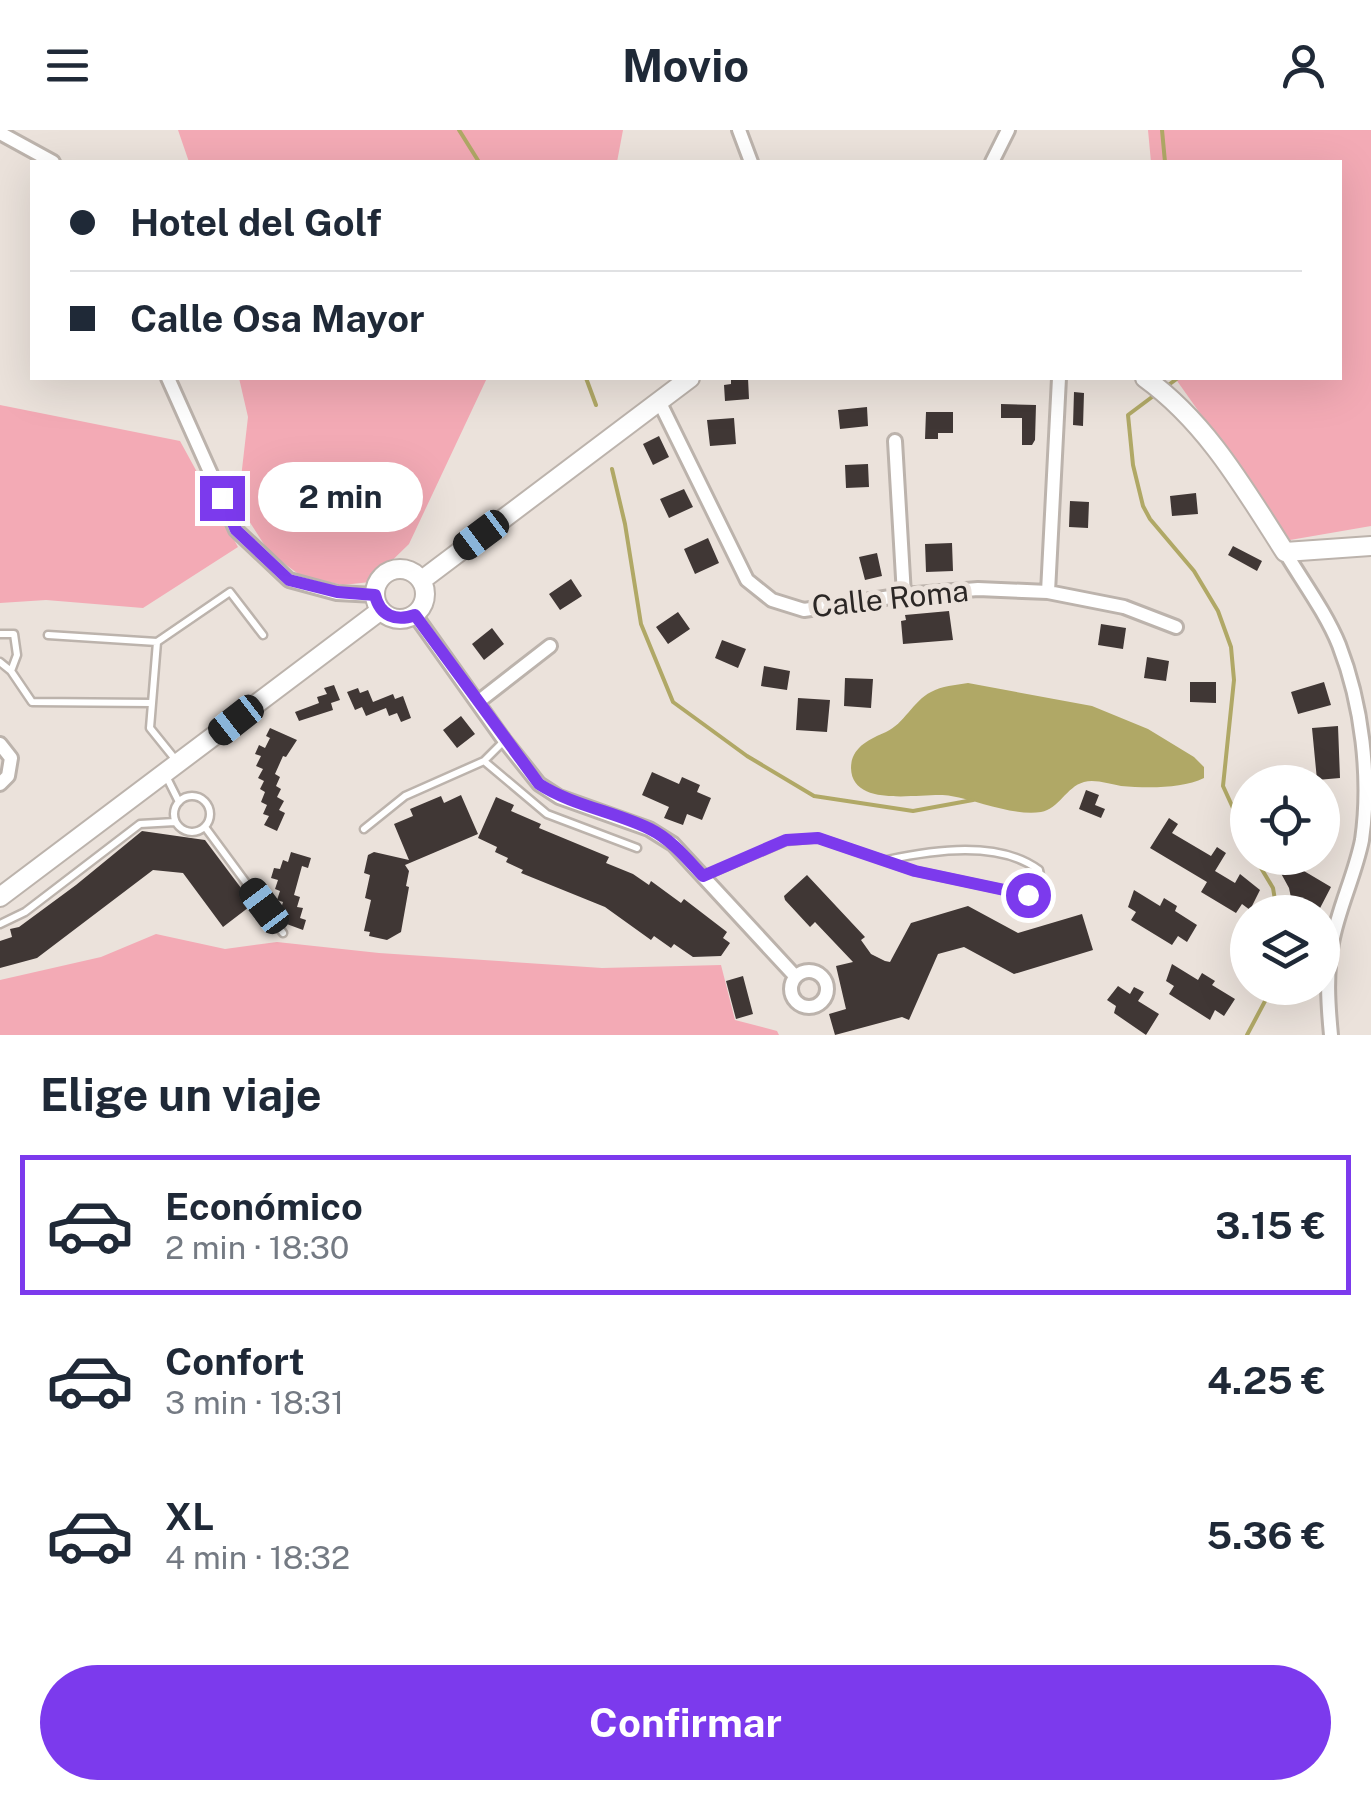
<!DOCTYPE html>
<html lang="es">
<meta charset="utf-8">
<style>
body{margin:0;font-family:"Public Sans",sans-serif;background:#f2f2f3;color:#1f2937;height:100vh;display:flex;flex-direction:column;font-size:38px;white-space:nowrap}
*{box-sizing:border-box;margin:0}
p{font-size:32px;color:#747a83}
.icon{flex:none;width:55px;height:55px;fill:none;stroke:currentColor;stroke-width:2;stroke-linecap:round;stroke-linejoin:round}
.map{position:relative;height:905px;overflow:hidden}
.drawer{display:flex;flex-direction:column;background:#fff;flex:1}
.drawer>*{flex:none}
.hud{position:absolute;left:30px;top:30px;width:1312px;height:220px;border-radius:0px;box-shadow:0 10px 40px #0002;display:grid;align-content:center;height:220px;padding:0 40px;background:#fff}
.buttons{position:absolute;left:1230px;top:635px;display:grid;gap:20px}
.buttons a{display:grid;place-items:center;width:110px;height:110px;border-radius:50%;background:#fff;box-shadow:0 10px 40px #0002;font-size:50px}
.end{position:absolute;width:45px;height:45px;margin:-22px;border:12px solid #7c3aed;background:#fff;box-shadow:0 0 0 5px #fff}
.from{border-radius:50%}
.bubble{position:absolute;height:70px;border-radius:35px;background:#fff;box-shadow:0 10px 40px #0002;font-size:32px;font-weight:700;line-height:70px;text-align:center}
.car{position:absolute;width:30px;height:60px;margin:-30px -15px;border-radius:12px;box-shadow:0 0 8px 2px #0007;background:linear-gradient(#222 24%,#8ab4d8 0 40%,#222 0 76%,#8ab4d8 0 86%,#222 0)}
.hud b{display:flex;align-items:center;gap:35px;height:95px;font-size:38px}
.hud b+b{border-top:2px solid #e0e1e3}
.hud i{width:25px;height:25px;background:#1f2937}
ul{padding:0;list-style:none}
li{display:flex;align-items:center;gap:30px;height:140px;margin:0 20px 15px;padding:0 20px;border:5px solid transparent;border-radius:0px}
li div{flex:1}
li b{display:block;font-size:38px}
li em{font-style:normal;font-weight:700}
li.active{border-color:#7c3aed}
li>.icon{width:90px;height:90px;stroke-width:1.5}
h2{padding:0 40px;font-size:45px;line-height:120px}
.button{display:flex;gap:20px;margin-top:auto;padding:20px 40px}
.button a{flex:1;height:115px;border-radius:60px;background:#7c3aed;color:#fff;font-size:40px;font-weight:700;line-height:115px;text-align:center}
header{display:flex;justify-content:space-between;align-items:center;height:130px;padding:0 40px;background:#fff;font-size:45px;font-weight:700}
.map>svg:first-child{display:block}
.green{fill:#f3aab5}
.water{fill:#b0a866}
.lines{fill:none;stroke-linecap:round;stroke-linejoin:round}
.stream{stroke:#b0a866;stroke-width:4}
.building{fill:#403735}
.lane-casing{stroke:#bcb3ac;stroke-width:11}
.street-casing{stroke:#bcb3ac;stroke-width:18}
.secondary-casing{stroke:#bcb3ac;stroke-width:22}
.lane{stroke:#fff;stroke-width:6}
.street{stroke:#fff;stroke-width:12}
.secondary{stroke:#fff;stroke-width:18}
.route{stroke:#7c3aed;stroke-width:12}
.labels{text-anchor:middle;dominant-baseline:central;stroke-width:10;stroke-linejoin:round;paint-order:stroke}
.street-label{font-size:30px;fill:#2b2725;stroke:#ebe2db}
</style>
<header><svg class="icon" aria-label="menu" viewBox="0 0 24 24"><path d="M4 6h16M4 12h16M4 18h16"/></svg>Movio<svg class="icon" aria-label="person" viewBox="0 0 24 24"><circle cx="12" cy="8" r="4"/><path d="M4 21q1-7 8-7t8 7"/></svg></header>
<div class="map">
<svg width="1371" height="905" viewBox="0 0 1371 905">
<rect width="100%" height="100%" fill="#ebe2db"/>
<path class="green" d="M178 0H623L617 32H189Z
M1148 0H1371V396L1290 410 1175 248H1340V32H1151Z
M239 248H487L409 414 370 452 343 455 301 446 269 422 238 374 248 287Z
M0 275 180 311 238 417 143 478 46 470 0 473Z
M156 804 225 819 277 812 379 823 602 838 721 835 735 890 777 901 779 905H0V850L101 827Z"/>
<path class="water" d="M968 553 1092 576 1148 599 1194 627 1204 637V648C1182 659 1146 658 1121 656 1110 654 1095 649 1084 652 1066 657 1059 679 1041 682 1013 686 979 671 951 666 927 661 852 681 851 638 851 617 870 609 886 602 904 594 913 571 931 562 942 556 955 555 968 553Z"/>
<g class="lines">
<path class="stream" d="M459 0 479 32
M1162 0 1165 32
M586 248 596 275
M1167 256 1178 248
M1156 264 1128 285 1133 335 1143 376 1150 389 1194 441 1218 481 1231 517 1234 550 1223 656 1248 711
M612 339 625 394 641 494 673 572 747 626 814 666 913 681 973 670
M1255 728 1273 758 1277 782
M1247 905 1272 858"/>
</g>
<path class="building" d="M731 248H748L749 269 725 271 724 255 731 254Z
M1074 262 1084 263 1083 296 1073 295Z
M1001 274 1036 275 1035 310 1032 315H1022V288H1001Z
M867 277 868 296 840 299 838 280Z
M926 282H953V303H938V309H925Z
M734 288 736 314 710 316 707 290Z
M659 306 669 327 653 335 643 314Z
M868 334 869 357 846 358 845 335Z
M684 359 693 377 669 388 660 369Z
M1196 363 1198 384 1172 386 1170 366Z
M1070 371 1089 372 1088 398 1069 397Z
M708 408 719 433 695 444 684 419Z
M952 413 953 441 926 442 925 414Z
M1233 416 1262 431 1257 441 1228 425Z
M877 423 882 446 865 450 859 427Z
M571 449 582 466 560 480 549 464Z
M949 481 953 510 903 514 901 491 906 490 905 485Z
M678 482 690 499 668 514 656 497Z
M1101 494 1126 498 1123 519 1098 515Z
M492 498 504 514 484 530 472 514Z
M722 510 746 519 738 538 715 528Z
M1147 527 1169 531 1166 551 1144 548Z
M764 536 790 541 787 560 761 556Z
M845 548 873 549 871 578 844 576Z
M1190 552H1216V573L1190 572Z
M1324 552 1331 575 1298 584 1291 562Z
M334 555 340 570 331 573 333 580 299 591 295 582 319 573 317 567 327 564 324 558Z
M358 558 360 563 368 560 373 572 393 564 395 569 403 566 411 588 401 592 397 583 389 586 386 578 366 586 362 577 355 580 347 562Z
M798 568 830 570 827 602 796 600Z
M461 586 475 604 457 618 443 600Z
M1338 596 1340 648 1317 650 1312 598Z
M270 598 297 610 286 627 283 626 275 644 280 647 276 656 281 659 277 667 284 671 279 680 285 683 277 701 264 695 269 686 263 684 267 675 261 672 265 662 260 659 264 651 258 648 263 639 256 636 261 626 255 624 259 615 265 618 270 608 274 610 266 606Z
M652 642 679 654 682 647 700 655 697 662 711 668 702 690 687 684 683 695 664 688 669 677 642 665Z
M1086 660 1099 665 1095 675 1105 679 1101 688 1079 679Z
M461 665 478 704 405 735 409 741 406 756 409 757 401 802 387 810 369 806 370 802 364 801 371 770 365 768 370 745 364 743 368 725 374 722 409 730 394 694 413 686 410 679 441 666 444 673Z
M496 667 514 675 511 681 541 694 539 698 609 727 606 733 633 744 649 755 651 751 681 773 684 769 727 802 723 808 730 813 721 826 693 827 674 814 671 818 654 806 651 810 605 777 521 743 523 740 506 732 508 728 495 722 497 717 478 708Z
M1169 688 1178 694 1172 703 1211 726 1217 717 1226 723 1215 741 1235 753 1240 744 1260 760 1250 780 1242 774 1236 783 1201 762 1207 752 1150 718Z
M142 701 205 710 253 774 223 797 183 743 153 740 37 828 0 838V811L12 807 10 799 19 797 76 755Z
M291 722 311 728 308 738 302 736 294 765 300 767 297 777 303 778 300 788 306 790 303 800 284 793 287 784 280 782 283 772 277 770 280 761 275 759 278 750 271 748 274 738 280 739 283 730 288 732Z
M1282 728 1331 757 1318 782H1294L1289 758 1277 736Z
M807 745 865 807 861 810 871 824 885 831 890 832 911 793 968 776 1018 803 1082 784 1093 820 1014 844 964 817 938 824 909 890 902 887 835 905 829 884 846 879 836 836 853 832 815 792 810 797 785 770 784 766Z
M1134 760 1160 776 1164 768 1177 776 1175 781 1197 795 1187 812 1178 806 1172 815 1131 790 1136 782 1128 777Z
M1172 834 1198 850 1202 843 1215 851 1212 855 1235 869 1224 886 1215 880 1210 890 1169 864 1174 856 1166 851Z
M743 846 753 884 736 889 726 851Z
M1118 856 1130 864 1134 857 1144 862 1138 871 1159 884 1146 905 1114 883 1116 876 1107 870Z"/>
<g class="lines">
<defs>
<path id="lane" d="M0 504H14L17 525 11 541
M48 505 157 512 230 462 263 505
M157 512 150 598 175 629
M0 532 11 541 32 572 152 573
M484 631 504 611
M166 646 179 672
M174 684a18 18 0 1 1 36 0a18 18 0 1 1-36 0Z
M205 697 283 803
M364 699 405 666 484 631 547 684 637 718
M704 746 786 711 818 708 915 741 1028 765 1034 763 1041 750 1039 740C999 710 933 720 887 730
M0 794 25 782 140 694 175 692"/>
<path id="street" d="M739 0 751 32
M0 3 53 32
M992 32 1008 0
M168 248 236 400 289 450 337 463 375 465
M659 271 747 450 772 470 804 480 904 465 978 459 1048 462 1124 477 1176 497
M895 311 904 465
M1285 422C1303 452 1326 483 1339 515 1362 574 1371 648 1362 710 1355 745 1338 779 1332 813 1326 844 1328 874 1331 905
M1048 462 1059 248
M415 485 504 610 539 654 559 667 649 699 673 714 795 846
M478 572 550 516
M0 614 11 628 8 646 0 654
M791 859a18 18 0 1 1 36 0a18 18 0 1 1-36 0Z"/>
<path id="secondary" d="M1145 248C1207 293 1244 358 1285 422L1371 416
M375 464a25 25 0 1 1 50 0a25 25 0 1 1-50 0Z
M422 450 690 248
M0 767 381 480"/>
</defs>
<use href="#lane" class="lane-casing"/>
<use href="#street" class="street-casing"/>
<use href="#secondary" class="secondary-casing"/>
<use href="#lane" class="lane"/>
<use href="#street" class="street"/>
<use href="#secondary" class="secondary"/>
</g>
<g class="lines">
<path class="route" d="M222 368 236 400 289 450 337 462 375 465C380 486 396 492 415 485L539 654C573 676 613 681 650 699 672 710 687 729 703 746L786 710 818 708 915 741 1028 765"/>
</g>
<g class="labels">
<g class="street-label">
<text transform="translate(890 468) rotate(-6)">Calle Roma</text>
</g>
</g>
</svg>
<div class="buttons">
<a><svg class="icon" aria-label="locate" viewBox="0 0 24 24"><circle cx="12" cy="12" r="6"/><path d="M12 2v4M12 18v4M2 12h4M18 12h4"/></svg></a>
<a><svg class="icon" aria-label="layers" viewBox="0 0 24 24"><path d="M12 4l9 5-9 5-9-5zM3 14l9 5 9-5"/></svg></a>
</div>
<i class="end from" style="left:1028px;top:765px"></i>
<i class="end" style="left:222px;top:368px"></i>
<div class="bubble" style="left:258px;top:332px;width:165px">2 min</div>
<i class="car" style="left:481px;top:405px;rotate:233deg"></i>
<i class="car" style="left:236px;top:590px;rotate:232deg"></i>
<i class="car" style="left:264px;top:776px;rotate:323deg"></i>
<div class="hud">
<b><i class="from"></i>Hotel del Golf</b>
<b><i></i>Calle Osa Mayor</b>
</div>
</div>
<section class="drawer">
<h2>Elige un viaje</h2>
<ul>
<li class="active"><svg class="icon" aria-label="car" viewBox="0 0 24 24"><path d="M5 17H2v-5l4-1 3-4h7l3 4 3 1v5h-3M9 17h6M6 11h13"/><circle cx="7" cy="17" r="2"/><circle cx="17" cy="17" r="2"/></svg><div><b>Económico</b><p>2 min · 18:30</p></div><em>3.15 €</em></li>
<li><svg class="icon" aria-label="car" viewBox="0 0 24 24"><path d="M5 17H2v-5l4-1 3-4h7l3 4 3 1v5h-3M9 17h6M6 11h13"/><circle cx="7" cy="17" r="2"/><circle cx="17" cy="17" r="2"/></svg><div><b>Confort</b><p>3 min · 18:31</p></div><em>4.25 €</em></li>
<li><svg class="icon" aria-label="car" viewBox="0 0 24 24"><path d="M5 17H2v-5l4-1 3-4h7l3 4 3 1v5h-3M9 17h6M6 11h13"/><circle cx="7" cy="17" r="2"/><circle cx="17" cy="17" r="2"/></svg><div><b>XL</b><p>4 min · 18:32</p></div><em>5.36 €</em></li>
</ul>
<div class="button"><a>Confirmar</a></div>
</section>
